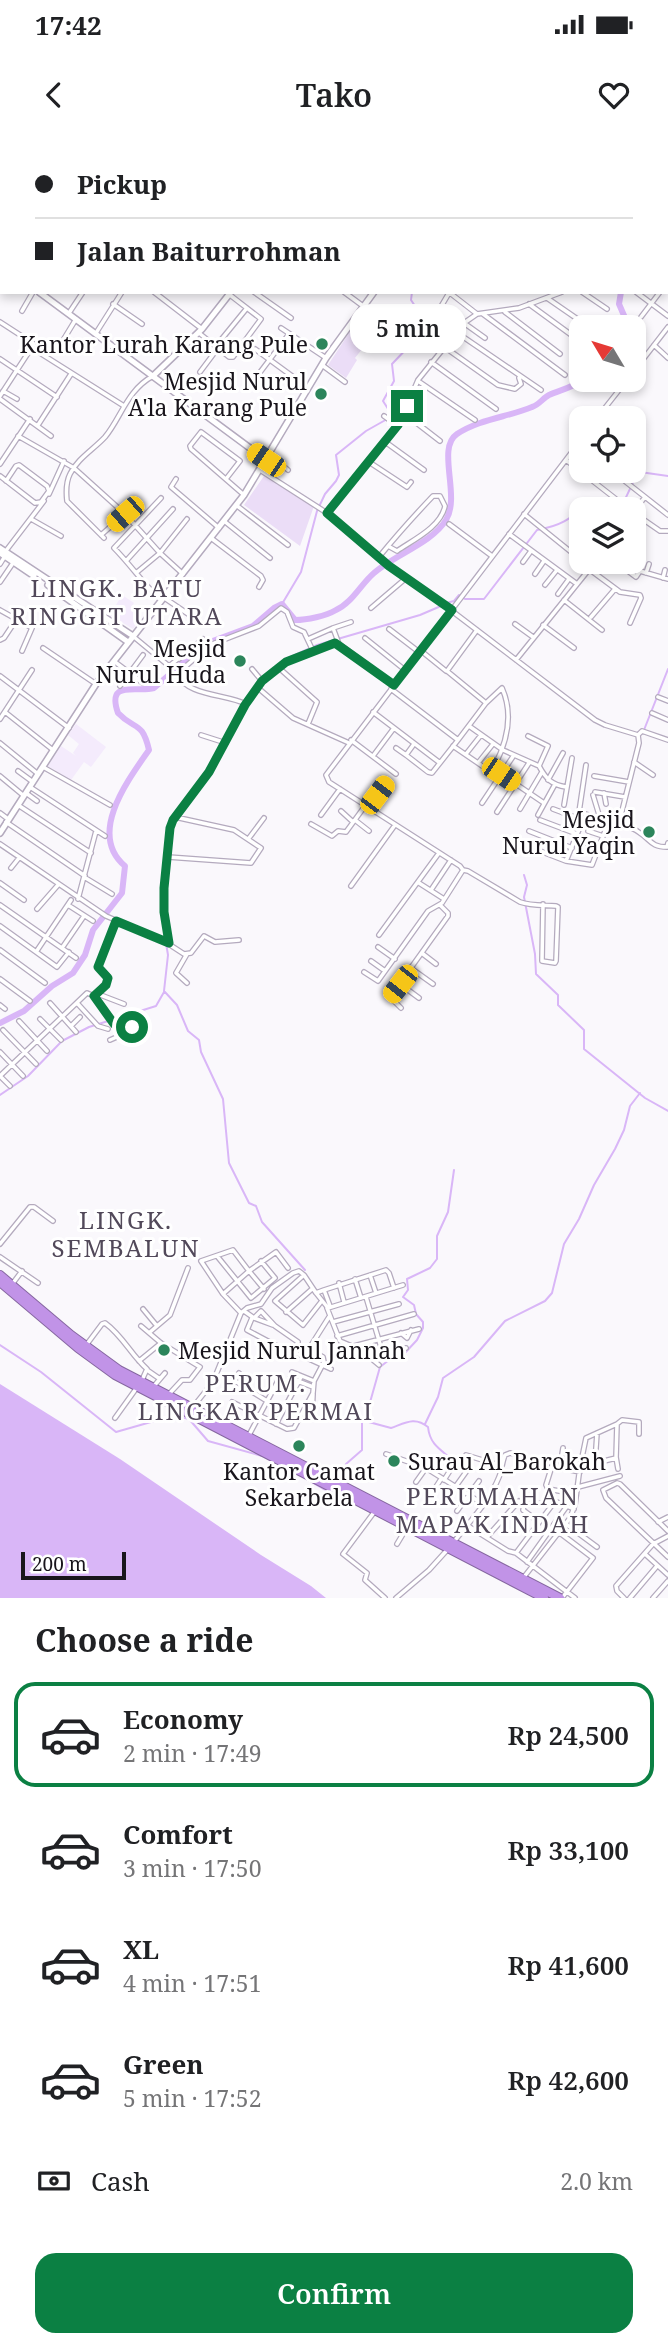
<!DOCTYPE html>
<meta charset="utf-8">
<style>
body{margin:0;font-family:"Noto Serif",serif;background:#f6f6f6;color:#202124;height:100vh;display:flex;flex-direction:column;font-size:26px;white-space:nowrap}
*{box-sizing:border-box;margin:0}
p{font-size:23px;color:#757577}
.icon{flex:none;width:38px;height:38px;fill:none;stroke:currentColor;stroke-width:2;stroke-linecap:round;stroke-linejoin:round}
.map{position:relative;height:1458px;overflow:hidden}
.sheet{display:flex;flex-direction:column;background:#fff;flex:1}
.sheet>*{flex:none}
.hud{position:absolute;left:0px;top:0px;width:668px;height:154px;box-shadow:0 4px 10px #0003;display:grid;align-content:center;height:154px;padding:0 35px;background:#fff}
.needle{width:46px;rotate:308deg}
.tools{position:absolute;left:569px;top:175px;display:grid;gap:14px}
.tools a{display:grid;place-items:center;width:77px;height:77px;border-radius:14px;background:#fff;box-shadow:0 4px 10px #0003;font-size:35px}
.scale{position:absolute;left:21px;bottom:18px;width:105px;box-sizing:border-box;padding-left:7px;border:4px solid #19151c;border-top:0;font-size:19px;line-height:24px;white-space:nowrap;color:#19151c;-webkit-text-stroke:5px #fff;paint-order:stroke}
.end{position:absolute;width:32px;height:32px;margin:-16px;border:9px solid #0b8043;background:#fff;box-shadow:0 0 0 4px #fff}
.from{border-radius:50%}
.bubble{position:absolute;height:49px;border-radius:21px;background:#fff;box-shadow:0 4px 10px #0003;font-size:23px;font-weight:600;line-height:49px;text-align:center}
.car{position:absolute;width:21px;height:42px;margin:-21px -10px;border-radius:9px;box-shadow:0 0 5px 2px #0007;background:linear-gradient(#f5c518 24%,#345 0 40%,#f5c518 0 76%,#345 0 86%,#f5c518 0)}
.hud b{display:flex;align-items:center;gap:24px;height:66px;font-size:26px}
.hud b+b{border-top:2px solid #e0e0e0}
.hud i{width:18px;height:18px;background:#202124}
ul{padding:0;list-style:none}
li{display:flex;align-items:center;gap:21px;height:105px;margin:0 14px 10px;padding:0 21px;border:4px solid transparent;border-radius:21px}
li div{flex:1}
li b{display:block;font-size:26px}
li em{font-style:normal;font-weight:600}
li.selected{border-color:#0b8043}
li>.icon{width:63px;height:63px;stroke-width:1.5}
h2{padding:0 35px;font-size:32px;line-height:84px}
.pay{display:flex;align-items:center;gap:18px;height:77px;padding:0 35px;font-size:26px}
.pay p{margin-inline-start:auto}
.button{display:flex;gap:14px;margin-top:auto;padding:14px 35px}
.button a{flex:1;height:80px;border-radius:21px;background:#0b8043;color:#fff;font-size:28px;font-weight:600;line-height:80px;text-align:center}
.status{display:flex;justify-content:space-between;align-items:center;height:49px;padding:0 35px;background:#fff;direction:ltr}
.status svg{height:19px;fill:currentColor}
header{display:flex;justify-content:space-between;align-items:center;height:91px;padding:0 35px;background:#fff;font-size:32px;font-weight:600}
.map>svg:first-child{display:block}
.built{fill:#f4ebfc}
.green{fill:#ebddf7}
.water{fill:#d9b6f7}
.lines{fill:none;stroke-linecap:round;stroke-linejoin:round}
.stream{stroke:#d9b6f7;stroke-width:2}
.river{stroke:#d9b6f7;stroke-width:6}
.street-casing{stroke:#b4aabe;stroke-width:6}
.secondary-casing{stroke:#b4aabe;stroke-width:8}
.highway-casing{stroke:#8667a0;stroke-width:10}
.street{stroke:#fff;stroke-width:3.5}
.secondary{stroke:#fff;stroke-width:5}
.highway{stroke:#c193e7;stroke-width:8}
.route{stroke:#0b8043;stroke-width:9}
.poi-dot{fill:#2c855b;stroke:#fff;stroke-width:2.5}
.labels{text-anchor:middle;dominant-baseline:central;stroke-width:6;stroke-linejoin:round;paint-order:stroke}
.poi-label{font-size:23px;fill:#19151c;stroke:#fff;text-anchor:end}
.neighbourhood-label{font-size:24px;letter-spacing:2px;fill:#52495a;stroke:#fff}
</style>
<div class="status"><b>17:42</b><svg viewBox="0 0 49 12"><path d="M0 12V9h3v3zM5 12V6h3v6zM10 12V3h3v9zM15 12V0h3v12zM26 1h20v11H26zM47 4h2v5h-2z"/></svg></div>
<header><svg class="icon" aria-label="back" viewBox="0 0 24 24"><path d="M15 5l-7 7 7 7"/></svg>Tako<svg class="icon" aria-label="heart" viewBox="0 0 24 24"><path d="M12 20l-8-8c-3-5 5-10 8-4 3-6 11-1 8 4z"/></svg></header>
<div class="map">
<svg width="668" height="1458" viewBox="0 0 668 1458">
<rect width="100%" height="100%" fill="#faf8fc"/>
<path class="built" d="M122 455 134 463 131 468 142 476 133 489 110 475Z
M76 584 106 607 91 627 84 622 71 640 48 626 61 606 76 616 73 613 79 604 68 595Z"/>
<path class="green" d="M359 178 365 184 370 199 355 218 357 220 346 238 328 225Z
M266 333 314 366 300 406 244 365Z"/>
<path class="water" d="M0 1244 120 1319 261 1415 311 1446 326 1458H0Z"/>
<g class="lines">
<path class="stream" d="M622 2 623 0
M618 369C629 358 630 342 640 332L668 336
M446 463 454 461 459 455 465 459H484L537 390C559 386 571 380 586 363H595L600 369
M282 464 301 432 317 371 325 354 336 341 339 335 336 315 366 291 389 278 390 272 383 261 394 241 392 224 412 203 422 189 419 172 411 160 412 152
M245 563 266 534 288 518 317 505 420 475 441 466
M644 590 668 529
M204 636 210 626
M167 701 170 682 179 668
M524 735 527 745 524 757 535 814 536 834 558 855V865L584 890V909L645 958 668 971
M162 763 163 737
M166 803 168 815 164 851 177 865 188 891 199 900 201 912 223 959 229 1023 249 1063 256 1066 262 1082 305 1130
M0 955 28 936 62 901 89 887 156 866 164 852
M0 1205 41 1232 116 1292 158 1280 181 1277 189 1279 208 1301 262 1316
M365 1280 380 1227 389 1220 403 1215 417 1200 423 1188V1182L416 1174 414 1165 403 1157 408 1150 407 1139 430 1128 437 1119V1096L448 1072 454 1030
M425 1284 438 1257 443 1238 474 1217 505 1181 545 1161 552 1153 564 1104 579 1079 594 1045 615 1009 624 990 630 966 640 953
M298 1334 332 1354H336
M342 1343 346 1324 362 1310V1282L365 1281 391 1288C405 1283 415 1276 428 1287 430 1306 442 1310 455 1322"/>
<path class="river" d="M667 72 668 70
M621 152 619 164 629 187
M0 883 24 871 52 846 73 833 85 815 93 790 122 753 125 726C87 694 128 640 149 610 142 580 135 591 118 573 106 539 137 553 154 548L201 507 210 502 253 486 274 468 282 464 295 480C307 480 326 476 336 470 352 463 361 444 374 433 394 415 432 403 446 380 461 356 436 308 457 294 480 279 508 277 532 267 539 265 543 258 549 255 561 250 573 247 583 240"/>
<defs>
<path id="street" d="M19 0 21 2
M341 0 343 2
M530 0 532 2
M604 0 607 2
M12 2 13 0
M51 2V0
M134 2 135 0
M151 2 152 0
M168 2 169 0
M189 2 190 0
M203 2 204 0
M224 2 225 0
M244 2 245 0
M265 2 266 0
M301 2 302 0
M320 2 321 0
M402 2 403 0
M509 2 510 0
M569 2 571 0
M0 20 2 17
M0 33 2 34
M0 54 2 55
M667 64 668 62
M667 90 668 88
M667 122 668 121
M667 128 668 129
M667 143 668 142
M154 152 202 189
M254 152 291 178
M344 152 363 166
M582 152 607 169
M636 152 668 176
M449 153 433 180 451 197
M450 153 477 174
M547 158 589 187
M113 164 142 184
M529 164 581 202
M22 171 33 152
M505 172 560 214
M69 173 83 152
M483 174 565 235
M357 176 365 185 371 199
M641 177 660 152
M0 182 34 204 0 256
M464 183 485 198
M281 188 326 218
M456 192 541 250
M96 193 122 152
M199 193 229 217H233L261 179 230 155
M62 202 76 179
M654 205 668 218
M216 206 247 168
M443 206 498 245 515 249 521 244 519 238
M32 208 124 266
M255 209 307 247
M0 219 57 257
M431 222 496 269
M322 225 345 242
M634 231 668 187
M200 232 218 208
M255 239 289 194
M613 240 619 249
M418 241 475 280
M3 251 17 259
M0 259 51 296
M405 274 440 301
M384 276 398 286
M597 278 627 240
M38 285 71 234
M18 296 74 328 125 374 160 413 183 434
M384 301 424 330
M269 314 288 330
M566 320 621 363
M369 322 407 347 411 342
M0 324 30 279
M260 330 327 373 389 426 448 468 595 580 605 585 638 595 639 603 620 679C625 687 633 687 640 693 651 700 651 707 667 707L668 703
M612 331 668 375
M0 336 35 363 41 362 49 351 47 346 19 325 16 326 6 341
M176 339 171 347 219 388
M226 339 240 321 201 292 190 306 191 309 244 355
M49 354 64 321
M236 365 288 405
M634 371 645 357
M327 373 399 285 418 240 464 183 477 174 519 168 562 152
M634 373 660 391H668
M524 374 581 420
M31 379 61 396
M224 381 270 418
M449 384 492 416
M509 394 577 444
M101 395 125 374
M104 398 67 361C66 352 66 342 70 334 77 319 94 309 105 297 121 278 127 250 153 236
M211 398 261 436 263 440 259 447
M5 412 44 361
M379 417C396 396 414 376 433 356H440L445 366C441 387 413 400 397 411L388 406
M126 421 173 369
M523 422 531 411
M584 422 590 427
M616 422 636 437 640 431 668 439
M0 424 5 416
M589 429 620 452 640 455 641 458 630 483
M136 433 160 413 187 379
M646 433 649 424
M535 434 544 421
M663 438 665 430
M0 442 13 423
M545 445 557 430
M558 454 569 439
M163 457 197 480
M161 460C143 444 131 425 114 408L161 358
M564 460 602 490
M371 468 405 439
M0 470 32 488 22 511
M591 477 615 449
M515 484 533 497
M543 485 574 508
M333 488 351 482
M389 489 419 512
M477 490 447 531 486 563
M134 497 169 526 203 499
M365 498 405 530
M308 499 333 488 339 504
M0 500 4 498 16 480
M169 506 179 519
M43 508 96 544
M420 510 446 531
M516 520 595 422
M115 522 143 543 156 529
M278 527 317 562 308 584
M252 529 262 541
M0 536 69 588
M120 546 143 515
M257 547 293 578 349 603
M391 549 458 600 486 563 502 548C515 577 506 606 491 632L453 606
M658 557 668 561
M246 564C226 554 187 556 177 534L210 505 259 486 281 468 287 472 293 487 304 492 313 511
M5 572 53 610
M373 572 440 623
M652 573 668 580
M0 579 32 530
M469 586 503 610 539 626
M201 595 226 603
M638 595 642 591 668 600
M528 596 548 606 539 626C546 639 552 645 566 647
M351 600 396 634
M0 603 38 634
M414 604 406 615 428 632 432 633 458 600
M396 608 406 615
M466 614 481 595
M373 616 394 588
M634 622 653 635
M478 623 493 604
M43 627 110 665
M18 631 33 642
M501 634 544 663
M0 636 24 656
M594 636 629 642
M548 640 563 613
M30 647 105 696
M595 652 625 657
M26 653 37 661
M604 653 606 664
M593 655 600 678
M482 663 514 615
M18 665 91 713
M564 665 572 618
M368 667 386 643
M520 669 542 632
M553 669 580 679
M341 671 353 682
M497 672 529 623
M579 672 609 681
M0 673 8 679
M321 675 340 649
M538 675 554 646
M607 677 620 678
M355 680 369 691
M540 680 577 694
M6 682 85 736
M311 684 332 696 338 691 346 692 365 666
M529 691 572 708
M588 691 603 696
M249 698 264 678
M0 704 106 776 164 801 184 814 191 813 204 796 215 802 239 800
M527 706 566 721 592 725 610 678
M583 707 597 712
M168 717 251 723 261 708 234 690 175 677
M566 721 580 687 579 672 586 625
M11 728 19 718
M463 730 468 731 520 762C531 766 544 765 556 766L558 767 556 821 555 823 542 821 543 764
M84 737 112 754
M0 743 24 760
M419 743 444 759
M351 746 395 685
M431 750 451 720
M78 759 96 691
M0 765 76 818
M68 765 93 781
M37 769 58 745
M0 786 57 827 69 812
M379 795 439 713
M169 803 164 772V748L170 688 173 680 209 632 245 565 263 541 286 522 335 503 339 504 394 545
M378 807 395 819
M62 808 84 776
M0 810 45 843
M36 812 71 760
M423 814 436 824
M371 821 385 831
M412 829 433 844
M364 832 378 841 428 771 442 763 463 730 460 726 329 642 326 635 581 300
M0 839 30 861
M187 843 176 833 187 814
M400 844 419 858
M98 854 124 864
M94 856 108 840V836L98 827 116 781
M94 856 114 884 129 879 133 882 128 892 110 900
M50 863 76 892
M77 863 98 886 108 889
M0 865 5 869
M401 868 390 857 448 776V773L440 765
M40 879 61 900
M19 881 47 911
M71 886 80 877
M3 890 36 924
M0 912 23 936
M10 946 0 936 87 853 94 856
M0 1104 30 1067H34L53 1081
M217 1116 251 1158 275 1138 261 1121
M0 1117 38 1143
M370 1135 376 1153
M355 1139 361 1158
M13 1143 22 1131
M339 1143 344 1162
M324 1150 316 1153 328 1168 403 1145
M316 1153 304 1135 275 1161 303 1185 321 1162
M223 1154 249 1131 264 1149
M366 1157 383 1214
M330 1166 324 1150 386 1130 389 1133 394 1148
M327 1168 340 1201 361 1210 379 1225
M143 1169 157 1186
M244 1171 254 1178 261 1171 275 1186 298 1202 292 1214 247 1190 252 1178
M286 1172 312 1149
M241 1173 223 1154 201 1121 233 1110 249 1131 276 1112 288 1128
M254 1178 273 1185
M333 1182 399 1164
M141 1186 161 1203 200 1227 190 1240H182L169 1254
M150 1192 170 1175 188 1128
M401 1193 407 1198 411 1190
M337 1196 414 1174
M87 1204 102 1184 105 1183C123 1196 131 1215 147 1229L142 1240
M354 1206 419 1189
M296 1213 331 1229
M370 1217 406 1208
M139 1221 161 1203
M147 1230 160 1239
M292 1232 314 1241
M290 1238 313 1247
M235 1241 267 1261
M154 1246 165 1233
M229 1251 239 1233
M232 1262 287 1289 294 1288 313 1253 314 1241 324 1222 323 1217 311 1210 310 1207 329 1177
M193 1267 213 1242 241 1173 247 1168 261 1164 272 1148 293 1133 299 1131 304 1135
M302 1273 308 1276 312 1274 313 1254
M115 1278 138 1246
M276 1284 301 1237
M617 1284 616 1318 580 1327 586 1298Z
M617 1284 622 1280 639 1282V1294
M249 1295 280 1237
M386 1314 426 1328 483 1364
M466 1315 502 1326
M616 1317 618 1329
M595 1323 597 1293
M560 1327 563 1308
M444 1340 451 1329
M416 1342 426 1328
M578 1347 620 1336
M432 1353 441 1339
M576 1354 548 1349 546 1345 552 1326 580 1332
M443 1364 466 1332
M375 1371 343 1414 367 1433 365 1440 385 1458
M457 1371 479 1341
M539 1382 523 1370 524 1365 557 1362 574 1369
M658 1382 668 1377
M566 1384 597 1407
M468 1386 508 1411 516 1413 575 1458
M515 1388 527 1373
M668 1391 620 1344 617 1343 603 1350 606 1358 668 1417
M560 1393 593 1418 562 1458
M487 1397 519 1361
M453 1403C469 1382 489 1362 499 1337 502 1330 502 1322 505 1315L510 1313 525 1316
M397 1404 406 1389
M516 1413 553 1364
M645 1414 668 1435
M527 1422 567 1366
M524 1437 570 1378 575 1365 580 1327
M396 1458 429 1430 448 1409
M624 1458 617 1451 616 1446 653 1404 668 1396
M630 1458 657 1426
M653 1458 668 1441"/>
<path id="secondary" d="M482 2 483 0
M0 122 2 123
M0 133 2 131
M39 152 266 320
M153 236 202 189 231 152
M0 408 133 496
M0 413 34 436
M48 445 128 502
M0 693 96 544 244 355 326 218 374 152"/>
<path id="highway" d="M0 1135 71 1195 119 1230 560 1458
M0 1142 78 1208 115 1235 544 1458"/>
</defs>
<use href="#street" class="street-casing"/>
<use href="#secondary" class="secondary-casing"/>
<use href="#highway" class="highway-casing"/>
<use href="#street" class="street"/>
<use href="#secondary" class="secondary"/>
<use href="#highway" class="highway"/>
</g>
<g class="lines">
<path class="route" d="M132 887 133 883 129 879 114 884 94 856 106 845 108 838 98 827 116 781 169 803 164 772V748L170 688 173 680 209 632 245 565 262 541 286 522 335 503 394 545 452 470 389 426 327 373 398 285 407 266"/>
</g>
<g class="poi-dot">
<circle cx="322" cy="204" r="7"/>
<circle cx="321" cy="254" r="7"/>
<circle cx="240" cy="521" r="7"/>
<circle cx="649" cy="692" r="7"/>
<circle cx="164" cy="1210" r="7"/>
<circle cx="299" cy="1306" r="7"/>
<circle cx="394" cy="1321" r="7"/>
</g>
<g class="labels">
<g class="poi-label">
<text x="308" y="204">Kantor Lurah Karang Pule</text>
<text x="307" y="241">Mesjid Nurul<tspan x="307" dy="26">A'la Karang Pule</tspan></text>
<text x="226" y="508">Mesjid<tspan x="226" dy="26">Nurul Huda</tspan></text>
<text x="635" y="679">Mesjid<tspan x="635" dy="26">Nurul Yaqin</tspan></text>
<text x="178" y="1210" text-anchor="start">Mesjid Nurul Jannah</text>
<text x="408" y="1321" text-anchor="start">Surau Al_Barokah</text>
<text x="299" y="1331" text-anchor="middle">Kantor Camat<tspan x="299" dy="26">Sekarbela</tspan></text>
</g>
<g class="neighbourhood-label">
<text x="117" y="447">LINGK. BATU<tspan x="117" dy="28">RINGGIT UTARA</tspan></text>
<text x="126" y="1079">LINGK.<tspan x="126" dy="28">SEMBALUN</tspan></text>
<text x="256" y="1242">PERUM.<tspan x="256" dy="28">LINGKAR PERMAI</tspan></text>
<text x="493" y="1355">PERUMAHAN<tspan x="493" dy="28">MAPAK INDAH</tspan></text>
</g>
</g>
</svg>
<div class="tools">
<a><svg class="needle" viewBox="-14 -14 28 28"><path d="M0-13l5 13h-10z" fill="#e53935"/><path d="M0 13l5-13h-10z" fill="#757577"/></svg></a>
<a><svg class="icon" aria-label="locate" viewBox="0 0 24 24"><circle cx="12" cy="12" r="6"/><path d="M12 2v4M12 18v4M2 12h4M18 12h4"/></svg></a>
<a><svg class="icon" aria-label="layers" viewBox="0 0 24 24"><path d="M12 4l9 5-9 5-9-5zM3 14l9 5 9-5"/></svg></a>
</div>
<div class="scale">200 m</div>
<i class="end from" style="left:132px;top:887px"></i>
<i class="end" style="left:407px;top:266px"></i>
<div class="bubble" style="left:350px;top:164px;width:116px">5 min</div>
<i class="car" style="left:266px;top:320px;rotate:304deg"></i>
<i class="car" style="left:125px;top:374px;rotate:229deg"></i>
<i class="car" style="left:501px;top:634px;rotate:124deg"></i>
<i class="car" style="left:377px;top:655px;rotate:37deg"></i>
<i class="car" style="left:400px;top:844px;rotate:218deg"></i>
<div class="hud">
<b><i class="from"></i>Pickup</b>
<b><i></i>Jalan Baiturrohman</b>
</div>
</div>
<section class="sheet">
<h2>Choose a ride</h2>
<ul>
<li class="selected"><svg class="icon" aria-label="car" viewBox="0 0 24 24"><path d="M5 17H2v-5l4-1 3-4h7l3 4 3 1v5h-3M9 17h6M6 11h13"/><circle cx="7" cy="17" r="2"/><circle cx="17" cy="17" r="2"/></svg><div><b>Economy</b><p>2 min · 17:49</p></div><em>Rp 24,500</em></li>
<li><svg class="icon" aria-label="car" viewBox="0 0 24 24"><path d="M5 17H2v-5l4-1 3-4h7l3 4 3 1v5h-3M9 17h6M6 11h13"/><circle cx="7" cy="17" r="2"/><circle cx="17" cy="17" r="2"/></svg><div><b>Comfort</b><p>3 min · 17:50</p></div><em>Rp 33,100</em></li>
<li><svg class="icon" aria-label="car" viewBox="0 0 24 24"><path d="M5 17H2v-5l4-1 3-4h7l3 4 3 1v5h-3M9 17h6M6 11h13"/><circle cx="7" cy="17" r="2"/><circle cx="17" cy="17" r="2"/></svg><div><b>XL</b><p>4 min · 17:51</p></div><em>Rp 41,600</em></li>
<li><svg class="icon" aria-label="car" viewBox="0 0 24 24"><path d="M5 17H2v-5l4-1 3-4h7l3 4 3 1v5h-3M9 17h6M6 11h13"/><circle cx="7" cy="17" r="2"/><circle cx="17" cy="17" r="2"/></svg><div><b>Green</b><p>5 min · 17:52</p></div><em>Rp 42,600</em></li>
</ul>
<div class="pay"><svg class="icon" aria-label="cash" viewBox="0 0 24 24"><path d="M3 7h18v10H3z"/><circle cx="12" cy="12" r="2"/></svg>Cash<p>2.0 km</p></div>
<div class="button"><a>Confirm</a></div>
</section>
